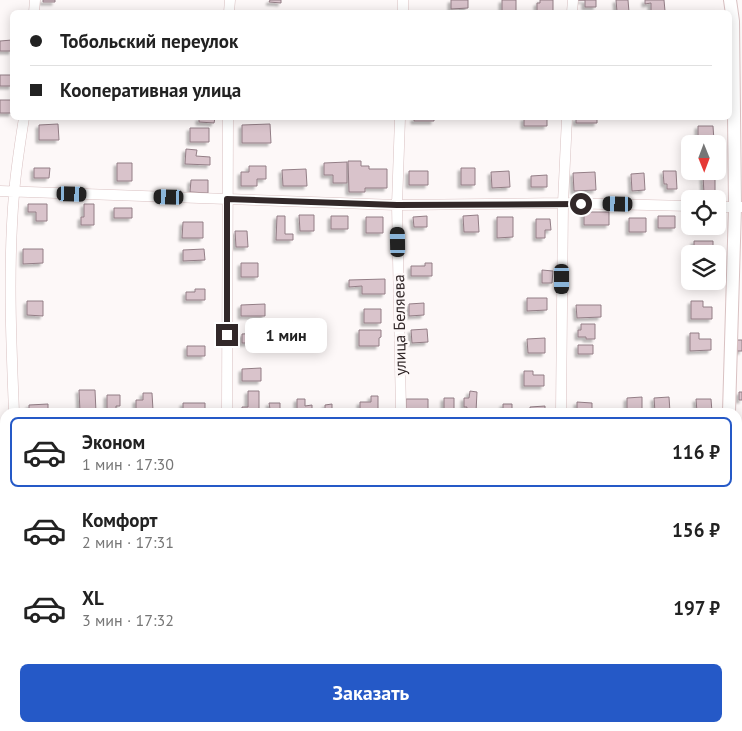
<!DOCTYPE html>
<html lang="ru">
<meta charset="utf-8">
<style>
body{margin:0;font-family:"PT Sans",sans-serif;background:#f6f6f6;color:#222;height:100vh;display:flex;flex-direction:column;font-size:19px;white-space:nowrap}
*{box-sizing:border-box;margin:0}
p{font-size:16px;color:#767676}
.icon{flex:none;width:28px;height:28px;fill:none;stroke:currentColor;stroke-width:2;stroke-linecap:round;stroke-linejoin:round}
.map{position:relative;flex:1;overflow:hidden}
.drawer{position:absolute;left:0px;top:408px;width:742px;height:324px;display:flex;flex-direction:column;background:#fff;border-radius:15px 15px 0 0;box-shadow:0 2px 12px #0003}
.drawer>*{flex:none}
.banner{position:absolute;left:10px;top:10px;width:722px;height:110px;border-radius:8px;box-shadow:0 2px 12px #0003;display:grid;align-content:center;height:110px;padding:0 20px;background:#fff}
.needle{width:32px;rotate:179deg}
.buttons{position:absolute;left:681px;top:135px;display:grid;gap:10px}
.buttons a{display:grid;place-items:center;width:45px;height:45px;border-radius:8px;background:#fff;box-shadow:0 2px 12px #0003;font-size:25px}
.end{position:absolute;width:22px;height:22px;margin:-11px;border:6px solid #322829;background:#fff;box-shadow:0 0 0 2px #fff}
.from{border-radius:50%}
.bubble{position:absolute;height:35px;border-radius:8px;background:#fff;box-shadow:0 2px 12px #0003;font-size:16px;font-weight:700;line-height:35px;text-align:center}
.car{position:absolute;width:15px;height:30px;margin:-15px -8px;border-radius:6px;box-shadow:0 0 4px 1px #0007;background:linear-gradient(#222 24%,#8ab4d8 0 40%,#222 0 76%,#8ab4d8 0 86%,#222 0)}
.banner b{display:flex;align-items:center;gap:18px;height:48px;font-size:19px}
.banner b+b{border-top:1px solid #e0e0e0}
.banner i{width:12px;height:12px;background:#222}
ul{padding:9px 0 0;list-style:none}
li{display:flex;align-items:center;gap:15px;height:70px;margin:0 10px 8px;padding:0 10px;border:2px solid transparent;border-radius:8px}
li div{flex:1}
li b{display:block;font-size:19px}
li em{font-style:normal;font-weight:700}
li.on{border-color:#2559c7}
li>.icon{width:45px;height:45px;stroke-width:1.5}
.cta{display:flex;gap:10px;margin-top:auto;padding:10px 20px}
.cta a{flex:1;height:58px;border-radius:8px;background:#2559c7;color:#fff;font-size:20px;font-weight:700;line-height:58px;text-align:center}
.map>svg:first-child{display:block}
.building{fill:#d9c3cb;stroke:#937e86;filter:url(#shadow)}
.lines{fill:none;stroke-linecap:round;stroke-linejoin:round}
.minor-casing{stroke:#d9c1c2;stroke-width:11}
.tertiary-casing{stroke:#d9c1c2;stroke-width:14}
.minor{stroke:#fff;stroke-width:10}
.tertiary{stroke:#fff;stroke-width:12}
.route{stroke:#322829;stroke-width:6}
.labels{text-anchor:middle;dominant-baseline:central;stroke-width:5;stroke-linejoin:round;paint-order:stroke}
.street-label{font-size:16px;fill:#322829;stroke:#fdf8f8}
</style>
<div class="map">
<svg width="742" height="731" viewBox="0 0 742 731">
<defs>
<filter id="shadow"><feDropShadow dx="-3" dy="3" stdDeviation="1" flood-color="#0004"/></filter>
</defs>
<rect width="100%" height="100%" fill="#fdf8f8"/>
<path class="building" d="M43 0H55V2H43Z
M270 0H281V3L269 2Z
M451 0H468V8L451 9Z
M502 0H516V11H502Z
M540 0H553V12H537V3H540Z
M577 0H596V7H585V0Z
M616 0H628L629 12H617Z
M645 0H664L665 11 651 12V3L645 4Z
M12 40V51H0V41Z
M0 75H12V86H0Z
M0 100H12V113H0Z
M199 118H215L214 123 199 122Z
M414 118H434V121H414Z
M524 118H547V126H524Z
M576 118H597V123H576Z
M58 124 59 140H39V125Z
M270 124 271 143H242V125Z
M698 126H713L714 141H698Z
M190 128H209V142H190Z
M186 149 197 150 196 156 210 157V165L185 164Z
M348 161H361V166H369V169H387V188H365V192H349Z
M347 162V183H333V175H324V163Z
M117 163H132V181H117Z
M249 166H266V179H257V186H241V172H249Z
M34 168H50L49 178H34Z
M461 168H475V185H461Z
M306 169 307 186H283L282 170Z
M409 171H428V185H409Z
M509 171 510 187 492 188 491 172Z
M663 171H676L677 189H667V184H664Z
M595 172 596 190 574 191 573 173Z
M644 173 645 190 632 191 631 174Z
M547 175V187H531V176Z
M703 177H715V193H704Z
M191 180H208V193L190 192Z
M28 204H47V221H36V212H28Z
M84 204H94V225H81V217H84Z
M114 208H132V218H114Z
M584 212H609V225H584Z
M299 215H314V231H300Z
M478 215 479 232H464L463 216Z
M277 216H285V234H293V240H276Z
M331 216H348V229H331Z
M427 216V227H414L413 217Z
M658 216H675V228H658Z
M366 217H383V233H366Z
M497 217H513V237L497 238Z
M629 218H646V232H629Z
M536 219H550L551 230H545V238H536Z
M183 222H203V238H182Z
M235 231H247L248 247H236Z
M694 241H713V250L694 251Z
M23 249H43V263L23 264Z
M204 249 205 260 183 261V250Z
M241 263H258V277H241Z
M425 263H432V276H411V266H425Z
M542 270 553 271 552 283H542Z
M385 279V294H362V286L349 287V280Z
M195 289H205V300H186V292H195Z
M527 298H547V310L527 311Z
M27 301H43V316L27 315Z
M691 301H703V307H712V319H691Z
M424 303V315L409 316V304Z
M265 304V316H241V305Z
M576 305H601V317L577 318Z
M364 309H381V323H364Z
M581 324H595V339H586V337H578V330H581Z
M427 329 428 342 412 343 411 330Z
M359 330H381V337L379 338V346H359Z
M258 333V343H242V334Z
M690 333H699V339H711V350L690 351Z
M545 338V353H528L527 339Z
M737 340H742V351H737Z
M578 345H593V354H578Z
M187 346H205V356H187Z
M261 368V381H242V369Z
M524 371H533V375H544V386H524Z
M79 390H95L96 412H80Z
M248 391H259V412H242V407H248Z
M470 391 477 392 476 412H466L467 407H464V398H469Z
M739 392H742V400H739Z
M143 393H152L153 410H145V412H136V400H143Z
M107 395H120V406H116V412H107Z
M371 396H378V412H360V402H371Z
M642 397V412H627V398Z
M669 397 670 412H655L654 398Z
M444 398H454V412H444Z
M297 399H305V406L312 405V412L297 411Z
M406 399H428V412H406Z
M696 399H711L712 412H697Z
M577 402 592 403V412H577Z
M183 403H205V412H183Z
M269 403H280V412H267V409H270Z
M48 404V412H29V405Z
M332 404V410H334V412H325V405Z
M503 404H512V412H503Z
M545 406V412H530V407Z
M0 445H5V456H0Z
M0 488H5V503H0Z
M0 534H5V544H0Z
M0 558H2V562H5V575H0Z
M0 590H5V600H0Z
M0 608H5V621H0Z
M0 635H5V643L0 644Z
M1 673H5V689L0 688Z"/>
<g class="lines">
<defs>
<path id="minor" d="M34 12 35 0
M229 12 230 0
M403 12V0
M572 12 573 0
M400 118 397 205 401 412
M0 191 397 205 563 203 690 206
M718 207H742
M14 412C11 340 8 266 14 194 16 168 20 143 24 118
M227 412 228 118
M561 412 563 203 567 118
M0 428 5 429
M738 435H742
M0 660H5
M738 661H742
M233 726V731
M29 731V726
M395 731V726
M564 731V726"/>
<path id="tertiary" d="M729 412 735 207 733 21 730 0
M729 726V731"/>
</defs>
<use href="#minor" class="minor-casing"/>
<use href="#tertiary" class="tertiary-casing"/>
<use href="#minor" class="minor"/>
<use href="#tertiary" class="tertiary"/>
</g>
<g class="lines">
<path class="route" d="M227 335V199L397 205 581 204"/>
</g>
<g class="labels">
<g class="street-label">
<text transform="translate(399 325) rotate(-91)">улица Беляева</text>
</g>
</g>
</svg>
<div class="buttons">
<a><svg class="needle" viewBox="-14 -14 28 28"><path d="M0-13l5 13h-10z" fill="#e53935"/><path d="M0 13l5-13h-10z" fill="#767676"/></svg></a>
<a><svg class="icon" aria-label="locate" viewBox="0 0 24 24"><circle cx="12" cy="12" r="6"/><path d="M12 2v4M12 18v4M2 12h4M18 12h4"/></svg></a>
<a><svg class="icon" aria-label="layers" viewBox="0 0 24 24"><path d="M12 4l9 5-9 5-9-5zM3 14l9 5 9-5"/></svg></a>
</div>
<i class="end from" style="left:581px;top:204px"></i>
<i class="end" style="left:227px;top:335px"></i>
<div class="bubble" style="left:245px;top:318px;width:82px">1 мин</div>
<i class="car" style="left:72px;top:194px;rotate:92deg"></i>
<i class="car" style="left:169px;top:197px;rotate:272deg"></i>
<i class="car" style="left:618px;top:204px;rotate:271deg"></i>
<i class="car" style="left:398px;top:242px;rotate:359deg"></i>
<i class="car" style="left:562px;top:279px;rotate:180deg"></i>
<div class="banner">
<b><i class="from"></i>Тобольский переулок</b>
<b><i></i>Кооперативная улица</b>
</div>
<section class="drawer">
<ul>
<li class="on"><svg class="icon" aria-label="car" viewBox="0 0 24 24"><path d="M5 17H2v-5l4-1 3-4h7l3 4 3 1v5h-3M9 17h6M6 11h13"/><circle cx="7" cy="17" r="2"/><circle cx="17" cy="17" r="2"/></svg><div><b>Эконом</b><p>1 мин · 17:30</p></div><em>116 ₽</em></li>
<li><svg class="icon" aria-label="car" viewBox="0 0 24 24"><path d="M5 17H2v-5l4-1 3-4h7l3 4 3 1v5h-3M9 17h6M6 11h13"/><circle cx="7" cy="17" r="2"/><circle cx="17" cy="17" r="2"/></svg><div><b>Комфорт</b><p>2 мин · 17:31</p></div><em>156 ₽</em></li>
<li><svg class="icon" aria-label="car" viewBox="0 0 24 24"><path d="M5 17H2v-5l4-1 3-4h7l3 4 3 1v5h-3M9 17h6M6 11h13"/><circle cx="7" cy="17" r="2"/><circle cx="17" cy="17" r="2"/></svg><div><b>XL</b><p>3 мин · 17:32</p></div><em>197 ₽</em></li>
</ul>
<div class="cta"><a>Заказать</a></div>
</section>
</div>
